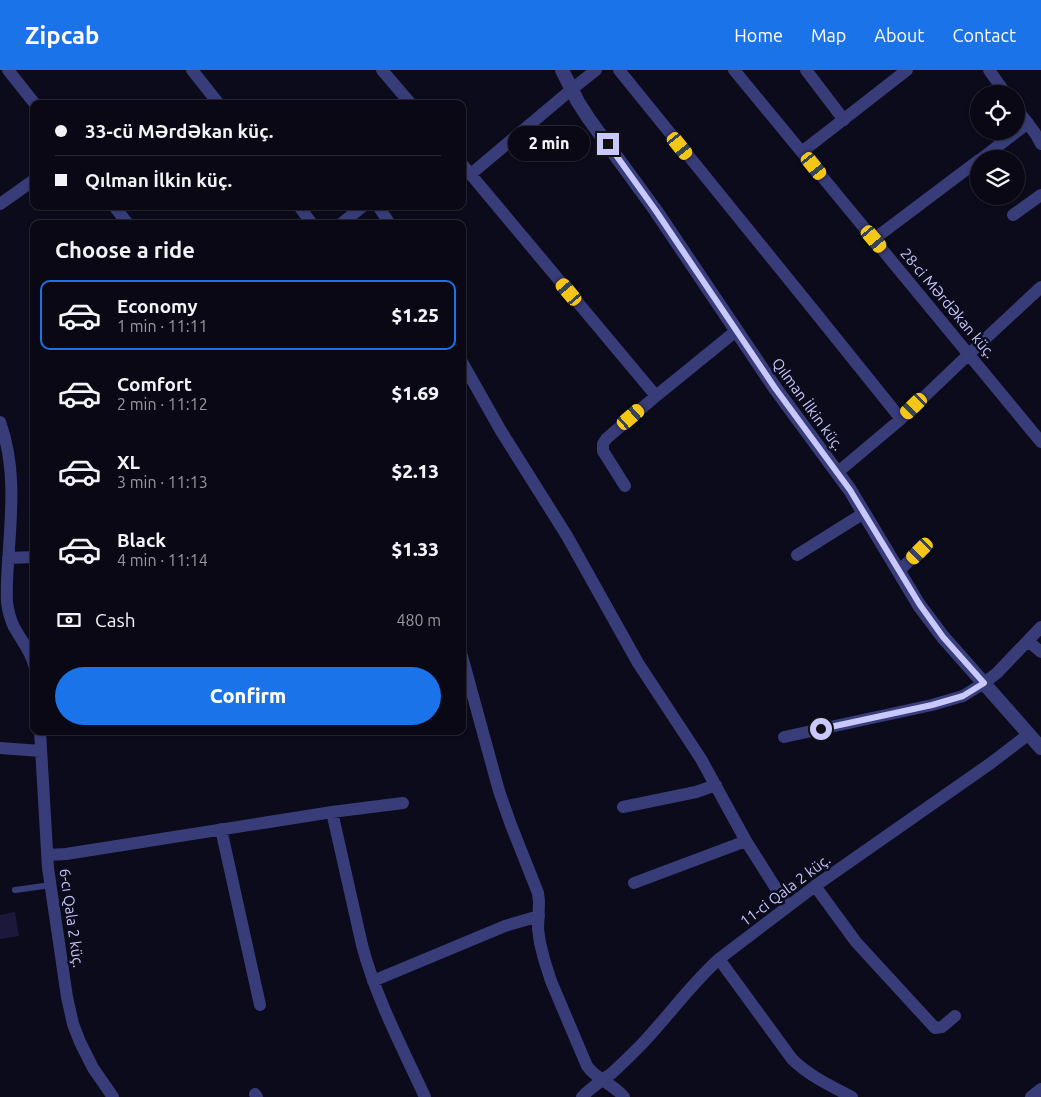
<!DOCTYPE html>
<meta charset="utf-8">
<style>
body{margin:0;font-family:Ubuntu,sans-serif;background:#12111d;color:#f1f3f6;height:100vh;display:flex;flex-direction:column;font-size:19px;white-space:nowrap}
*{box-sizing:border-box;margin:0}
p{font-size:16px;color:#999aa0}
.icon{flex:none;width:28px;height:28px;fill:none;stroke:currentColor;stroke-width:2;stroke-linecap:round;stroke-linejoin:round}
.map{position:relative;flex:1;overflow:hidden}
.drawer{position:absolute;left:30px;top:150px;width:436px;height:515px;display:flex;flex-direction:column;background:#090814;border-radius:10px;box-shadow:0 1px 4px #0004,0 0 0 1px #292934}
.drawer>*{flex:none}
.hud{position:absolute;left:30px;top:30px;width:436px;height:110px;border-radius:10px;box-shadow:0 1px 4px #0004,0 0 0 1px #292934;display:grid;align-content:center;height:110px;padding:0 25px;background:#090814}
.buttons{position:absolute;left:970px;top:15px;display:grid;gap:10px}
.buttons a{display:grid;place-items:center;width:55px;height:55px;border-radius:50%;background:#090814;box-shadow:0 1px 4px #0004,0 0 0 1px #292934;font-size:25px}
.end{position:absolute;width:22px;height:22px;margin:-11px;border:6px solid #c8c8fd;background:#111;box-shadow:0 0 0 2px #111}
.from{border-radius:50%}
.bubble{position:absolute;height:35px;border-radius:18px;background:#090814;box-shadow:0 1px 4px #0004,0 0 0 1px #292934;font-size:16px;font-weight:800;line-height:35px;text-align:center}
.car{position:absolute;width:15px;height:30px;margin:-15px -8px;border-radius:6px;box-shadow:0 0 4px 1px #0007;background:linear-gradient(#f5c518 24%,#345 0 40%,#f5c518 0 76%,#345 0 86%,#f5c518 0)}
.hud b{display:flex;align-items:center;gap:18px;height:48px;font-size:19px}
.hud b+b{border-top:1px solid #292934}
.hud i{width:12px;height:12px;background:#f1f3f6}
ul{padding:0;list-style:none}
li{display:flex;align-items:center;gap:15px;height:70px;margin:0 10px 8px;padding:0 15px;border:2px solid transparent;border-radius:10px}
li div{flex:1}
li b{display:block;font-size:19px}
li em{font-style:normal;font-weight:800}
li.on{border-color:#1a73e8}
li>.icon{width:45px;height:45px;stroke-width:1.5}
h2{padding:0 25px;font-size:22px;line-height:60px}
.pay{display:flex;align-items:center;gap:12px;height:55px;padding:0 25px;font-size:19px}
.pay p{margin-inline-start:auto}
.cta{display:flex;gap:10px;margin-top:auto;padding:10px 25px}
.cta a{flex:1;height:58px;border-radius:30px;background:#1a73e8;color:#fff;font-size:20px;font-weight:800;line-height:58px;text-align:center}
header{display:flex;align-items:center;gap:30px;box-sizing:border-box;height:70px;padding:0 25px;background:#1a73e8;color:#fff}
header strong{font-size:24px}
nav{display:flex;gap:28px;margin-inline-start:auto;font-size:18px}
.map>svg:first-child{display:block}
.building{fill:#1b183c}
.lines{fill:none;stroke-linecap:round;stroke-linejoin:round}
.service{stroke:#383d79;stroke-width:6}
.minor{stroke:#383d79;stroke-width:12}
.tertiary{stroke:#383d79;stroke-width:14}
.route{stroke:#c8c8fd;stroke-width:6}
.labels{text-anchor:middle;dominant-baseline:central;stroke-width:5;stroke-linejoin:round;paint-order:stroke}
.street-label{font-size:15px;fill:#c8c8fd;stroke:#0c0b1b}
</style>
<header>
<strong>Zipcab</strong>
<nav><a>Home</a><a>Map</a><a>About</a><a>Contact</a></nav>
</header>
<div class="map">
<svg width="1041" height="1027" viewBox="0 0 1041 1027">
<rect width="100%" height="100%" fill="#0c0b1b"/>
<path class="building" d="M15 842 19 866 0 869V845Z"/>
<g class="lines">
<path class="service" d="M15 820 51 815"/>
<path class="minor" d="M8 0 35 34
M192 0 219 34
M382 0 411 34
M619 0 815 242 901 349
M734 0 1041 372
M806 0 844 50
M989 0 1006 24
M1016 38 1035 63 1041 74
M803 81 907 0
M981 89 1028 53
M462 94 656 326
M471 104 572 19 596 0
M0 134 34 110
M114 136 128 154
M299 136 312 154
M378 136 390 154
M1013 145 1041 125
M341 154 363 136
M874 169 979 90
M462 292 501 361 567 466 638 593 701 689 746 771 787 836
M0 352C15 393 12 435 9 478 8 496 6 514 7 532 8 540 10 549 14 557 21 570 31 581 34 595
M838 402 901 349 969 284 1041 217
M625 416 603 381V374L606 369 656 326 736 261
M797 485 864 443
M8 488 34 487
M899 501 919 481
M1028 571 1041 582
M462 586 499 721 511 755 538 823 539 832 538 859 540 873 544 889 551 911 587 996C597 1010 612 1013 624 1027
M40 661 48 798 67 927 73 954 80 972 93 998 113 1027
M784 667 932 635 963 626 984 613 997 603 1041 557
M0 678 41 681
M623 737 696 722 716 715
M332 742 362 875C376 928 402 977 425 1027
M221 759 260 935
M47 785 66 784 332 742 403 733
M634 813 746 771
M815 816 856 872 935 958 942 957 955 946
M719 889 792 989C809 1006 831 1016 852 1027
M373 911 505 856 539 846
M255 1024 257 1027
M582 1027C591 1017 602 1011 612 1003 622 994 631 985 640 976 667 948 690 915 719 889L815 816 991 693 1029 664
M1031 1027 1041 1019"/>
<path class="tertiary" d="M562 0 578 32 589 49 656 141 775 318 850 420 919 535 943 567 1041 678"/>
</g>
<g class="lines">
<path class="route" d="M608 74 656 141 775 318 850 420 920 535 943 567 984 613 963 626 932 635 821 659"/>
</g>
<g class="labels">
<g class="street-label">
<text transform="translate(948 233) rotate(50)">28-ci Mərdəkan küç.</text>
<text transform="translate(808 334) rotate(54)">Qılman İlkin küç.</text>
<text transform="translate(785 820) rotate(-37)">11-ci Qala 2 küç.</text>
<text transform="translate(72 848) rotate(82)">6-cı Qala 2 küç.</text>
</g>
</g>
</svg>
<div class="buttons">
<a><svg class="icon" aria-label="locate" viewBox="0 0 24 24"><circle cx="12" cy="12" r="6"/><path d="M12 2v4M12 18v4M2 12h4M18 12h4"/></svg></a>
<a><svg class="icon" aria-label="layers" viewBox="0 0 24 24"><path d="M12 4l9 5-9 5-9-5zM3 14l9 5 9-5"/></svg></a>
</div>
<i class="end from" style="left:821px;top:659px"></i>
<i class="end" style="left:608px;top:74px"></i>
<div class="bubble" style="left:508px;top:56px;width:82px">2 min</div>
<i class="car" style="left:680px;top:76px;rotate:141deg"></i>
<i class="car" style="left:814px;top:96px;rotate:141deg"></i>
<i class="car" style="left:874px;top:169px;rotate:140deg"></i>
<i class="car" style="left:569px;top:222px;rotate:320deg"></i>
<i class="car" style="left:914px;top:336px;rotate:226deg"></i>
<i class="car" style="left:631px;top:347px;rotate:49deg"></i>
<i class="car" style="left:920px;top:481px;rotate:225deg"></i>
<div class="hud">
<b><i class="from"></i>33-cü Mərdəkan küç.</b>
<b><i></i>Qılman İlkin küç.</b>
</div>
<section class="drawer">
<h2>Choose a ride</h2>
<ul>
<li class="on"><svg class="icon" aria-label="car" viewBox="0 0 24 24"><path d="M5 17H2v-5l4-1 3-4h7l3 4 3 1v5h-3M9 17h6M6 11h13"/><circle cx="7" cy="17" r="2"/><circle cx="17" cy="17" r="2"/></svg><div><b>Economy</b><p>1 min · 11:11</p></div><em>$1.25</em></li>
<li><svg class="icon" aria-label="car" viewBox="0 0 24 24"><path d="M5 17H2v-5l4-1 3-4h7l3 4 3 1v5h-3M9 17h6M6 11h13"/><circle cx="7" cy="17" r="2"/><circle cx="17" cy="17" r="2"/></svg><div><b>Comfort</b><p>2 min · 11:12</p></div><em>$1.69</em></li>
<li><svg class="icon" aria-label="car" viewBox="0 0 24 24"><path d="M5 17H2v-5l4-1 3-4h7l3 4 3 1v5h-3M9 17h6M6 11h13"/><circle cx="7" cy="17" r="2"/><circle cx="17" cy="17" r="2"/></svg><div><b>XL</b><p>3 min · 11:13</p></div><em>$2.13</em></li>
<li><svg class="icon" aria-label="car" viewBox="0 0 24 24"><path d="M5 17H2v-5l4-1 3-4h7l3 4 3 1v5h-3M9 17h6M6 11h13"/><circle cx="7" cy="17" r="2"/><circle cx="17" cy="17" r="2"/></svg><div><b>Black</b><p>4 min · 11:14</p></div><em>$1.33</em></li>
</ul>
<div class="pay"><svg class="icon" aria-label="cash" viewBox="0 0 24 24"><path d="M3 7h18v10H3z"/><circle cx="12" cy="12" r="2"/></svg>Cash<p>480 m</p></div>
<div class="cta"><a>Confirm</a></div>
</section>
</div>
